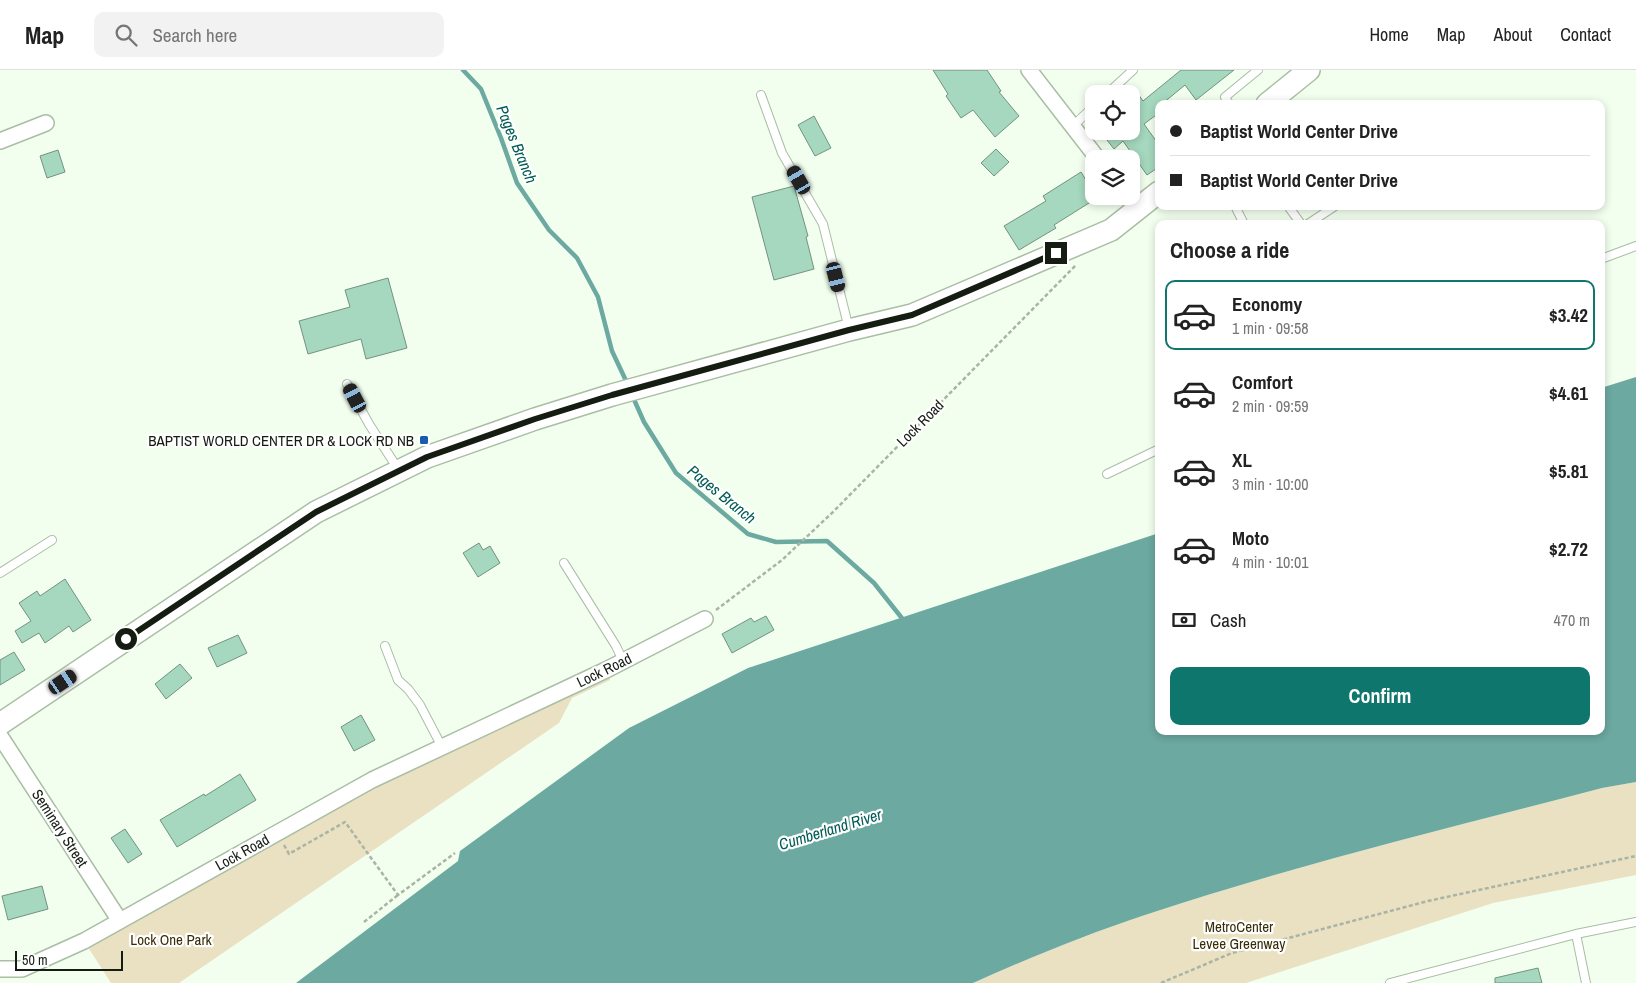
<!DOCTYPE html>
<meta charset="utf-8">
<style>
body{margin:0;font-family:"Archivo Narrow",sans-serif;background:#f2f2f2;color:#222;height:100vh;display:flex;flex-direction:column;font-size:19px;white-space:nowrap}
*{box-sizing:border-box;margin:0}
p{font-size:16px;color:#767676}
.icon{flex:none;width:28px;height:28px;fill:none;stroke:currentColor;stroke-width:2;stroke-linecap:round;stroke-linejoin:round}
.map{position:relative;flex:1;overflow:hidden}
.sheet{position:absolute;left:1155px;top:150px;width:450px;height:515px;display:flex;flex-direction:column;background:#fff;border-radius:10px;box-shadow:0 2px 8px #0003}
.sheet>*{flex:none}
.banner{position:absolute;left:1155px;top:30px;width:450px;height:110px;border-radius:10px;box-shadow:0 2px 8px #0003;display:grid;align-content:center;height:110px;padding:0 15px;background:#fff}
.controls{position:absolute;left:1085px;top:15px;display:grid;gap:10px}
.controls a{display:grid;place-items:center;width:55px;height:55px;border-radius:10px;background:#fff;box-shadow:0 2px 8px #0003;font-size:25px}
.scale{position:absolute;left:15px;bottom:12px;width:108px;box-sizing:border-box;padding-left:5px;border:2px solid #151d13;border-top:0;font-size:14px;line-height:18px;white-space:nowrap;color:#151d13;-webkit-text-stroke:4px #fff;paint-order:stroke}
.end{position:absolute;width:22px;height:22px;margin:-11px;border:6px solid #151d13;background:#fff;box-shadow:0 0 0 2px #fff}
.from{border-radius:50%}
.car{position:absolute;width:15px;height:30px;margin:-15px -8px;border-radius:6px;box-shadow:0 0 4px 1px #0007;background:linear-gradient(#222 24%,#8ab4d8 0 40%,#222 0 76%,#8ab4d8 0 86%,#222 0)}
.banner b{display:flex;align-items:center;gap:18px;height:48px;font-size:19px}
.banner b+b{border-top:1px solid #e0e0e0}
.banner i{width:12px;height:12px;background:#222}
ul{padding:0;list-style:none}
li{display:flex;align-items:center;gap:15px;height:70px;margin:0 10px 8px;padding:0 5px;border:2px solid transparent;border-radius:10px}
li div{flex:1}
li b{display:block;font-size:19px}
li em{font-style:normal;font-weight:700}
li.selected{border-color:#0f766e}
li>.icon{width:45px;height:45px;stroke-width:1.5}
h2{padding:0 15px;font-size:22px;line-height:60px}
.pay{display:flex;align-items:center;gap:12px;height:55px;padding:0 15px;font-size:19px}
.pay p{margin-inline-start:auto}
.primary-button{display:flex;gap:10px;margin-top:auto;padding:10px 15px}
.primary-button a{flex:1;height:58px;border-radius:10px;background:#0f766e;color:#fff;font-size:20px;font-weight:700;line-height:58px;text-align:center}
header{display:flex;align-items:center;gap:30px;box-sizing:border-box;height:70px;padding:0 25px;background:#fff;border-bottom:1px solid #e0e0e0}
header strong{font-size:24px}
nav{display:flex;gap:28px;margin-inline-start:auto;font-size:18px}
.search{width:350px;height:45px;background:#f2f2f2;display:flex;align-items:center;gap:12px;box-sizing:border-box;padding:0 18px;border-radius:10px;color:#767676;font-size:19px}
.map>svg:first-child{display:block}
.green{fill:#eae0c2}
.water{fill:#6ca9a1}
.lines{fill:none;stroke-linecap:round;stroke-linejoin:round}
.stream{stroke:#6ca9a1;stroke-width:4.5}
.building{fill:#a5d8be;stroke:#739282}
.lane-casing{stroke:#a9bea4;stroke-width:10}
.street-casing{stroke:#a9bea4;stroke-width:18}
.secondary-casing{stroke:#a9bea4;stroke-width:24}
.path{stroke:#a9b4a5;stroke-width:2.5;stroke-dasharray:4 2.5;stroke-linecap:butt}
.lane{stroke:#fff;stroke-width:8}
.street{stroke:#fff;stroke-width:15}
.secondary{stroke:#fff;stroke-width:21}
.route{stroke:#151d13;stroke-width:6}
.poi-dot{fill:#1a5cad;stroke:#fff;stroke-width:2}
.labels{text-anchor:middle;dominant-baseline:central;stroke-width:4.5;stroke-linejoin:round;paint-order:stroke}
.street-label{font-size:15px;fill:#151d13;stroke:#fff}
.poi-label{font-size:15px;fill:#151d13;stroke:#fff;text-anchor:end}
.park-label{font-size:15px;fill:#392d06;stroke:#fff}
.water-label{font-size:16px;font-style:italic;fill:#005c55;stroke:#fff}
</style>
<header>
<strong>Map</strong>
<div class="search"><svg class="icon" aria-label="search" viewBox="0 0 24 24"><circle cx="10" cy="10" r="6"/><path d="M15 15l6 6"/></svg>Search here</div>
<nav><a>Home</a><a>Map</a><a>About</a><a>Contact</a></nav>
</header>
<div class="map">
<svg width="1636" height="913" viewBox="0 0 1636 913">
<rect width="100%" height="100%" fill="#f2ffee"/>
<path class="green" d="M606 600 610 610 572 628 559 653 179 913H111L84 871 372 710Z
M1636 712V805L1493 833 1246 913H973C1029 888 1087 864 1145 845 1295 795 1449 758 1602 718Z"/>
<path class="water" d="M1636 307V712L1602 718C1449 758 1295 795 1145 845 1087 864 1029 888 973 913H296L458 791 460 781 629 658 748 598 1159 463V661H1601V318Z"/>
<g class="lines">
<path class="stream" d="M463 0 481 19 501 68 517 113 549 160 577 188 598 227 612 281 628 315
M632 325 644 352 676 403 748 464 776 472 827 471 874 513 905 552"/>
</g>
<path class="building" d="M933 0H987L1001 21 999 22 1019 46 995 67 973 40 961 48 946 26 948 24Z
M1181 0H1234L1196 30 1185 15 1162 34H1159V43L1144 54 1159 75V97L1147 105 1123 71 1114 79 1100 61H1131V30L1138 24 1143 31Z
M814 46 831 78 815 86 798 55Z
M996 79 1009 92 994 106 981 93Z
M58 80 65 102 47 108 40 86Z
M1081 102 1094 123V126L1097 128 1054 155 1056 158 1019 180 1004 156 1046 131 1043 126Z
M794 116 808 166 806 167 814 199 774 210 752 127Z
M388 208 407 278 366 289 361 269 308 284 299 251 350 237 345 220Z
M479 473 483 480 490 476 500 493 478 507 463 483Z
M65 509 91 550 73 562 69 556 45 573 39 563 22 573 15 561 31 551 19 533 37 521 40 526Z
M766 546 774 560 732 583 722 564 751 548 754 552Z
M238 565 247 583 217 597 208 578Z
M14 582 25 600 0 615V590Z
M180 594 192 608 166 629 155 614Z
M361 645 375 670 354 681 341 657Z
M240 704 256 730 177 777 160 750 204 724 205 726Z
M125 759 142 784 128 793 111 768Z
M42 816 48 839 8 850 2 826Z
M1538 898 1542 913H1495V908Z"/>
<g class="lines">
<defs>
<path id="lane" d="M1107 24 1133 0
M761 25 782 83 823 154 849 259
M1229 34 1225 27 1258 0
M1073 56 1094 36
M1235 136 1244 154
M1288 136 1301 154
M1308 154 1335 136
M1601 189 1636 176
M347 314 369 354 398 399
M1107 404 1159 379
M564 493 616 576 623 591
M0 503 52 470
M385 576 398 610 408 619 420 635 442 677
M1576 864 1586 913
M1390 913 1576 864 1636 852"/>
<path id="street" d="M1029 0 1098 89
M0 71 46 53
M1127 126 1137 140
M0 666 120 851
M0 899H22L84 871 372 710 606 600 705 549"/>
<path id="secondary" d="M1267 34 1309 0
M0 654 316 442 427 387 535 349 612 325 849 260 912 245 1111 160 1159 122"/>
</defs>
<use href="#lane" class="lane-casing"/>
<use href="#street" class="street-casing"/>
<use href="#secondary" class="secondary-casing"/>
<path class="path" d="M716 540 782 490 833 442 1076 195
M284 775 289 784 345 752 398 825 455 783
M364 852 398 825
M1161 913 1232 883 1428 831 1636 786"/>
<use href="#lane" class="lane"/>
<use href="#street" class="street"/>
<use href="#secondary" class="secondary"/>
</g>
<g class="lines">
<path class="route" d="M126 569 316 442 427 387 535 349 612 325 849 260 912 245 1056 183"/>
</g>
<rect class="poi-dot" x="419" y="365" width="10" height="10" rx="2.5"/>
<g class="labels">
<g class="street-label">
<text transform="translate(920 353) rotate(-45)">Lock Road</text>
<text transform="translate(604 600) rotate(-26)">Lock Road</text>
<text transform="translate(60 758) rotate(57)">Seminary Street</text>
<text transform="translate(242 782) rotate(-29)">Lock Road</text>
</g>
<g class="poi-label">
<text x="414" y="370">BAPTIST WORLD CENTER DR &amp; LOCK RD NB</text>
</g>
<g class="park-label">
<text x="1239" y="856">MetroCenter<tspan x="1239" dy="17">Levee Greenway</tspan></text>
<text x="171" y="869">Lock One Park</text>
</g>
<g class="water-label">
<text transform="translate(517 74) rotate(68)">Pages Branch</text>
<text transform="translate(722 424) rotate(39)">Pages Branch</text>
<text transform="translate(830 759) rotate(-17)">Cumberland River</text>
</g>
</g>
</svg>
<div class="controls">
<a><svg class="icon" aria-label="locate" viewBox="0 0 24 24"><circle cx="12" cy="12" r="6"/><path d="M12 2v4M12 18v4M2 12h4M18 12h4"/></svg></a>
<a><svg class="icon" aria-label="layers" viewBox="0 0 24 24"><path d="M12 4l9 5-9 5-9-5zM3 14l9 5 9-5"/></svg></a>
</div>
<div class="scale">50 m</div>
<i class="end from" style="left:126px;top:569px"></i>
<i class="end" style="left:1056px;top:183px"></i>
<i class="car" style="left:799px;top:110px;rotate:330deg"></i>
<i class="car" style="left:836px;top:207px;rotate:166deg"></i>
<i class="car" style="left:355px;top:328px;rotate:332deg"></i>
<i class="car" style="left:63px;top:612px;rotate:56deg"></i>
<div class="banner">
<b><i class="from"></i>Baptist World Center Drive</b>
<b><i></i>Baptist World Center Drive</b>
</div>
<section class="sheet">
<h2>Choose a ride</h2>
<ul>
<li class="selected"><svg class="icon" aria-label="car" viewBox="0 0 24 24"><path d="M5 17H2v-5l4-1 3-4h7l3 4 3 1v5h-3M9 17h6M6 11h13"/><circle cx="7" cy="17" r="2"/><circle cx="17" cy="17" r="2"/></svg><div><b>Economy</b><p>1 min · 09:58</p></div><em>$3.42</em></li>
<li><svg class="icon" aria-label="car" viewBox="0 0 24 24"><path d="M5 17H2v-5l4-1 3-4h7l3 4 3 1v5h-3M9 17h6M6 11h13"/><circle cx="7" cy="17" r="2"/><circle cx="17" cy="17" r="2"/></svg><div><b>Comfort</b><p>2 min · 09:59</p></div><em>$4.61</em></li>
<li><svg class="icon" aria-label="car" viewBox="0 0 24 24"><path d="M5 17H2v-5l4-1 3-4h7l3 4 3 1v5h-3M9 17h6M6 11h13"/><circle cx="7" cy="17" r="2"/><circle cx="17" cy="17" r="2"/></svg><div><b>XL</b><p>3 min · 10:00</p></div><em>$5.81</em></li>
<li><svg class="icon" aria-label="car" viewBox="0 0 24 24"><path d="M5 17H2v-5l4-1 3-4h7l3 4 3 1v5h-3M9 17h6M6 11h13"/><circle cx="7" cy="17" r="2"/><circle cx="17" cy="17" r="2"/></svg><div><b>Moto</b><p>4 min · 10:01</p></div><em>$2.72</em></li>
</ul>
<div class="pay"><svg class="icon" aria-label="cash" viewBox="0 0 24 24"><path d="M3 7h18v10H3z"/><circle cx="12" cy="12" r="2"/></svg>Cash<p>470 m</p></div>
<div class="primary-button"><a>Confirm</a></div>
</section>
</div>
